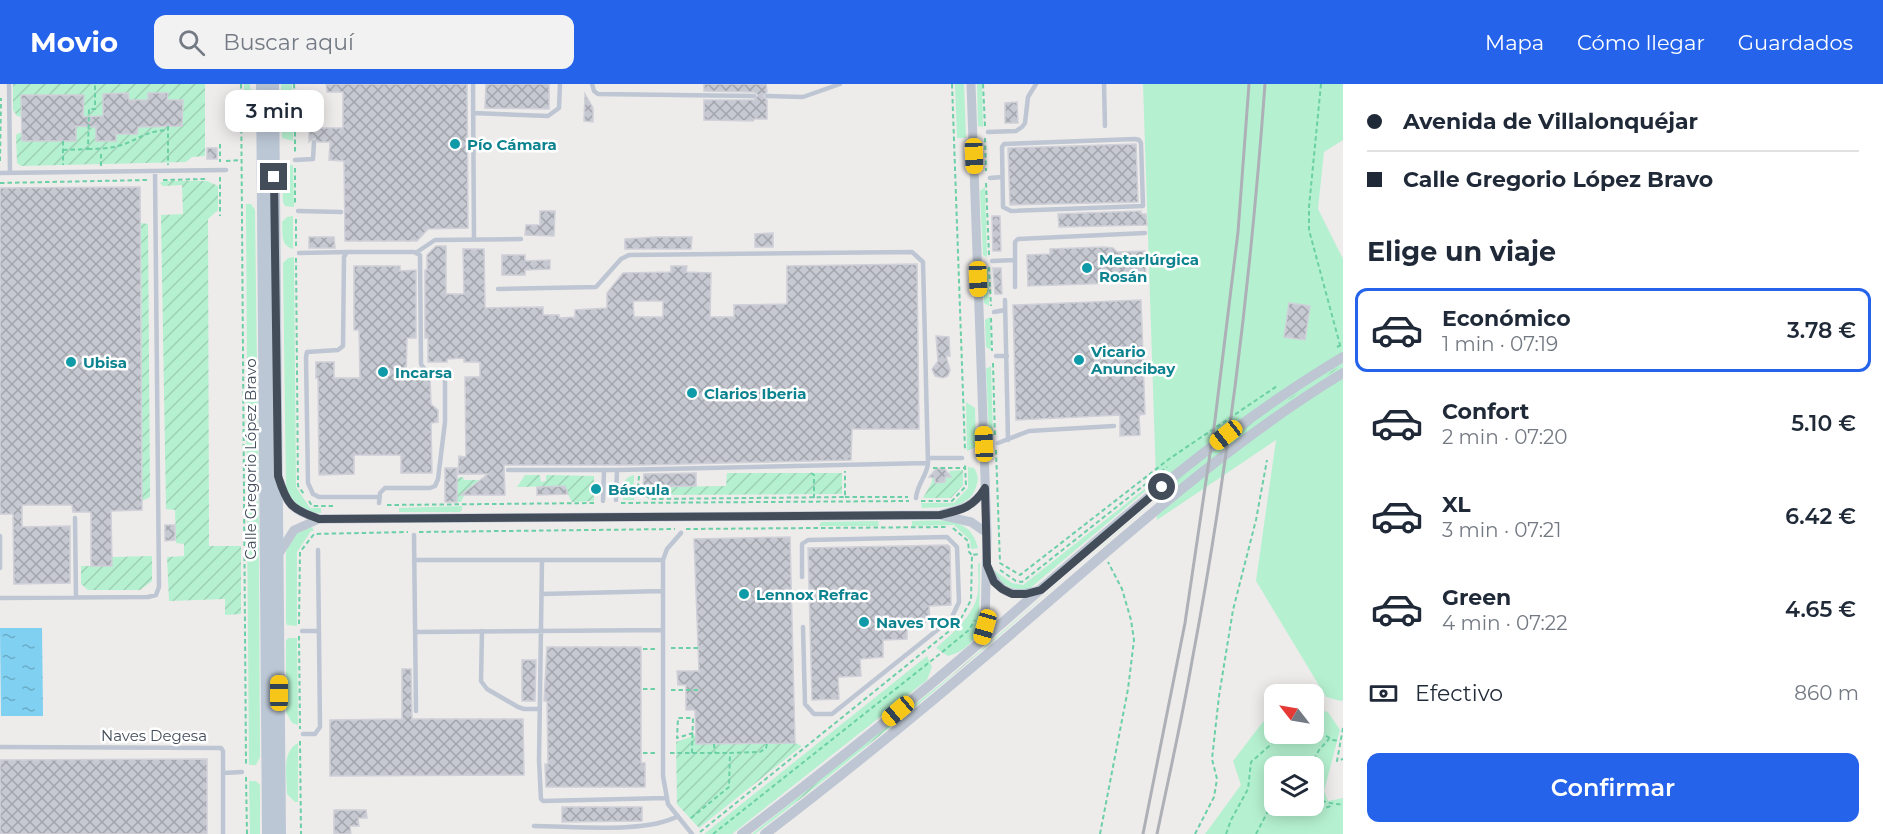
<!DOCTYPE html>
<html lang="es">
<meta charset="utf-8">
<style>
body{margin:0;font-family:Montserrat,sans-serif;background:#f2f2f3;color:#1f2937;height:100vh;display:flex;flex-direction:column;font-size:22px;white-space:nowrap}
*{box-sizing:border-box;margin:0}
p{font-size:20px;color:#747a83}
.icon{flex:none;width:33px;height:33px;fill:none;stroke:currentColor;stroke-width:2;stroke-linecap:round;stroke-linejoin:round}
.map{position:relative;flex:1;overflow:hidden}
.drawer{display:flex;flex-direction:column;background:#fff;width:540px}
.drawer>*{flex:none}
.hud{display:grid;align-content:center;height:132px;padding:0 24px;background:#fff}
.needle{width:39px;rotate:301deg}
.buttons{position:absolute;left:1264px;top:600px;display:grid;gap:12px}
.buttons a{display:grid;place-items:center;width:60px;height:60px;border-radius:12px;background:#fff;box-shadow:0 3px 15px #0003;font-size:30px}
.end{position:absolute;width:27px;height:27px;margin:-14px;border:8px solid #434d5a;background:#fff;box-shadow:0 0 0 3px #fff}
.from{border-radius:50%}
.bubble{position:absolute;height:42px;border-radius:12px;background:#fff;box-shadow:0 3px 15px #0003;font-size:20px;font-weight:600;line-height:42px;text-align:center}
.car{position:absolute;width:18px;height:36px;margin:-18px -9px;border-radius:8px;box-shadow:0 0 4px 2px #0007;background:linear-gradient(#f5c518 24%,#345 0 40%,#f5c518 0 76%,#345 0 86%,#f5c518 0)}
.hud b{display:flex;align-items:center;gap:21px;height:57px;font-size:22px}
.hud b+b{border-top:2px solid #e0e1e3}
.hud i{width:15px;height:15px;background:#1f2937}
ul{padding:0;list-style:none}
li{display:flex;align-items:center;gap:18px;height:84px;margin:0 12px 9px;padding:0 12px;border:3px solid transparent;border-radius:12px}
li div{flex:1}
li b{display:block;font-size:22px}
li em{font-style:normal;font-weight:600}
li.selected{border-color:#2563eb}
li>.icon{width:54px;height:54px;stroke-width:1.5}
h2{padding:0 24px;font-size:27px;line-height:72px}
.pay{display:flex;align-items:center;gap:15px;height:66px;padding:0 24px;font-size:22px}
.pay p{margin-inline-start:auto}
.button{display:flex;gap:12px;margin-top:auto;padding:12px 24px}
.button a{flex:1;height:69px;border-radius:12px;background:#2563eb;color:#fff;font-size:24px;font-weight:600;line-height:69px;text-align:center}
header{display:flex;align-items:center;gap:36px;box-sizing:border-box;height:84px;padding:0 30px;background:#2563eb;color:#fff}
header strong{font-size:28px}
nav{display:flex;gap:33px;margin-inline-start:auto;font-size:21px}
.search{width:420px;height:54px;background:#f2f2f3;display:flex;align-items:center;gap:15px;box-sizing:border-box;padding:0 21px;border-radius:12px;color:#747a83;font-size:22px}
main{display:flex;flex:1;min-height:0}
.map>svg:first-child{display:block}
.grass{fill:#b5f1d0;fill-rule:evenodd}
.park{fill:url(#park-tufts)}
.garden{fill:url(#garden-furrows)}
.water{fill:url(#water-ripples)}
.building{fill:url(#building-cross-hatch);stroke:#cfd0d8;stroke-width:1.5;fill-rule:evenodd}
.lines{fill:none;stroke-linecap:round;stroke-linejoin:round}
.path{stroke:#6bd0a6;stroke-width:2;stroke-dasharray:4.5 3;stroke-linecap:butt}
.service{stroke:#bdc6d2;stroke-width:4.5}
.minor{stroke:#bdc6d2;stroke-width:9}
.tertiary{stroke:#bdc6d2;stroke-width:10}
.secondary{stroke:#bcc7d6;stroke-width:12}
.rail{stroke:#adb0b6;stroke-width:3}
.route{stroke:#434d5a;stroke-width:8}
.culture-dot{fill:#0f9aa8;stroke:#fff;stroke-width:2}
.labels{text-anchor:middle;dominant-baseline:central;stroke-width:5;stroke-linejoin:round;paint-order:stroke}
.culture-label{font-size:15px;font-weight:bold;fill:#0d838f;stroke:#fff;text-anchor:start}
.street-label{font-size:15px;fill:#434d5a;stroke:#fff}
</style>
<header>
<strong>Movio</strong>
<div class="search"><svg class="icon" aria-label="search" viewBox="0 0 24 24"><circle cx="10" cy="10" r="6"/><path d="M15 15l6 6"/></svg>Buscar aquí</div>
<nav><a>Mapa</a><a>Cómo llegar</a><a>Guardados</a></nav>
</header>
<main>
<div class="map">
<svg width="1343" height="750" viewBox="0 0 1343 750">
<defs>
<pattern id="park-tufts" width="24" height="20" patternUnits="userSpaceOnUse" patternTransform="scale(1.5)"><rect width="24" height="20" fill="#b5f1d0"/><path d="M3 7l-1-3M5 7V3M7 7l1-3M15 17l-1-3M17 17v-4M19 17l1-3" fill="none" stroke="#9dd0b5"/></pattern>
<pattern id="garden-furrows" width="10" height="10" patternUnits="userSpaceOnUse" patternTransform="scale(1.5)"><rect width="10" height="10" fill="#b5f1d0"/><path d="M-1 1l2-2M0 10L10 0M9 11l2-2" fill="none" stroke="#9dd0b5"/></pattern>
<pattern id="water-ripples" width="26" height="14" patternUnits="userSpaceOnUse" patternTransform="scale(1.5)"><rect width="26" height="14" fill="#7fd0f1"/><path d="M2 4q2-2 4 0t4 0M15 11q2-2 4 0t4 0" fill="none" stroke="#6aabc6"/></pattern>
<pattern id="building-cross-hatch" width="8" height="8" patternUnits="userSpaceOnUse" patternTransform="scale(1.5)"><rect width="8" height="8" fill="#c7c9d2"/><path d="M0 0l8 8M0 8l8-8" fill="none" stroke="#a3a5ad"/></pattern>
</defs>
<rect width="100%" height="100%" fill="#eeebeb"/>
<path class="grass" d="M244 0H250V5L255 6C255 17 257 28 244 33Z
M281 0H292L293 21 281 15Z
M955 0H964L966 54H957Z
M977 0H982L983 43 978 42Z
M1143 0H1343V56L1324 68 1318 125 1343 175V616L1341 617 1326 613 1256 497 1276 356 1157 436 1156 398 1028 506C1011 505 1001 503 994 486L1012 499 1023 501 1156 396Z
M293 32V57L282 54V38L286 34Z
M287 81H293L294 123 285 122 283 118 282 86Z
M985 103 987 173 983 171 980 107Z
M246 120H251L255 126 257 283 253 287H247Z
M293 132V165C280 161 283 150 282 138L287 133Z
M294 173 296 403 310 424H321V429C302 429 294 419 286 404L283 179 288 174Z
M988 184 989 222 984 219 983 186Z
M990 233 991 266 986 263 985 236Z
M991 282 993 353 989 351 986 285Z
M250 298 258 304 260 673 256 681H249L246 299Z
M966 318 975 324 976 363 967 367Z
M968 383 974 384C978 390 979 396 976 403 969 426 941 423 922 424L921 419H954L968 404Z
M462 422V426L460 428H399V424Z
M878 437 879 442H819L821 438Z
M912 437C940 437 970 431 978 464L971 465 970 456 954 441 912 442Z
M312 443 314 447H311L297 468V542L287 541 286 538V467L297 449Z
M980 479 979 543C975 558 963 568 948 572L936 564C952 550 975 531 978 508 979 499 978 489 978 480Z
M288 554H297L298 641 292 639 286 628V557Z
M927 572 932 583 927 596 732 750H704Z
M1314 616 1320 626 1328 628 1340 646 1324 707 1328 717 1343 714V750H1205L1241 701 1233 677 1262 639 1275 628V650H1314ZM1275 682H1314V722H1275Z
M298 659V718H295L287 710C287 693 281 668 298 659Z
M249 697H256L260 701V750H250Z"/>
<path class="park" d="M1299 725 1302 736 1290 739 1287 728Z"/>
<path class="garden" d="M13 0H205V72L192 73 186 78 21 82 17 79 16 51 19 49H22V57H76V42H83L84 11H22V33L17 32 13 26Z
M164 97H207L218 102V126L208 135 209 462H241V530L225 531V515L169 517 167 473 184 472V460L176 459 175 426 166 425 161 131 183 130 182 101 163 102 160 99Z
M141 139 148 140 150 413 142 417Z
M1343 280V282C1309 302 1276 323 1244 346 1154 412 1072 489 987 562 912 627 834 689 755 750H752L952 591 1175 399 1255 336Z
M963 386V401L951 414H923L932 398V394H935V399L945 398V393H948L950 387Z
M727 389H842V410L652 411 643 403 726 402Z
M525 391H540L541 398 546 397V391L594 392V417L572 418 564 402 517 403Z
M634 391V416H623C623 405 621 394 634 391Z
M463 393 464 396H504L466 408 461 418H457V394Z
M152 472V497L140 506H88L81 500V482H112V473Z
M696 651V660L795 659 802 662 699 744 677 720 676 658Z"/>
<path class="water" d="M0 544H42L43 632H1Z"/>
<path class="building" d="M326 0H467L468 144 428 145 417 157H345L344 77 329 76 330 58H318L314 54 309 58V44L314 48 318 44H343V8H327Z
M486 0H549V25L485 24Z
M704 0H766L767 8 763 12 767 16V35H754L753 37 704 36V16H754L758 11 754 8 704 7Z
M128 9 129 16H148V9H168L167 16H183L182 42 138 43 137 50H116V57H96V43L76 42V57H22L21 11H84L83 33 103 32V10Z
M585 10 593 24V38L584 37Z
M1017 18 1018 39H1005V19Z
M1136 60 1138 118 1010 121 1008 64Z
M207 64H217V75H207Z
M140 103 142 426 111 427 112 482H91V428H73L72 421H22V443L70 442V499L14 500 13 430H0V104Z
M540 127H555L554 152 525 151 526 141H540Z
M1141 127V130H1146L1147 141 1059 143 1058 130Z
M992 132H1000L1001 167H993Z
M773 149V163H755V150Z
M309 153H334L335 164H309Z
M657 153H692L691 165H625V155Z
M436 162H446V210H464L463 165H484L485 224 543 223V231H559V234L575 233V226L607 224V209L623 189 671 188V182H687L686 188 711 189 710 233H734V221L787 220V182L917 180 919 345H852L851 376 644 381H504L505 411H461L488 390H458L459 372 466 373 465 293H480V278H464V274L447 275V278H428V254H425V186H427V171ZM633 217H663V233H634Z
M1103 163 1113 164 1117 168 1145 167 1146 198 1028 202 1027 171 1050 170V165Z
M502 171H525V177L550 176V185L525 186V191H502Z
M354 182H400V187L416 186V254H407L406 294 430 293 431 320 438 326V338L431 339 432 389H401V371H354V390L319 391 318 294H316V278H334V294H360L359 246H354Z
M993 184H1001L1002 210H995Z
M1141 216 1145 330 1139 331 1140 351 1120 352V331L1016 336 1013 221Z
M1289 219 1310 222 1305 256 1284 253Z
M936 252 949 253 950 272H946L950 286 948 292 943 294 935 292 932 285 938 277Z
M445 384H457V418H445Z
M944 384 951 393H945V398L935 399V394L929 393 936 385Z
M696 389V402L643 403 644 390Z
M565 402 568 410 537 411V403Z
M165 441H175V456L165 457Z
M790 453 795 659 696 660 695 626H686V601H678L677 587H699L694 455Z
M948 461 950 463 951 521 929 522 930 538H907V555L883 556V573L860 575 861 592 838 593 839 615 812 616 808 464Z
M547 563H641V679H645V703H546L545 680H548L547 617H544Z
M522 576H536L535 617H522Z
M402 585H411L412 635H523L524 691 330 692V636L402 635Z
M207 675V750H0V676Z
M562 723H642V737L562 738Z
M334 726H366L367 734H358L359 742H350L351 750H334Z"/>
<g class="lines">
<path class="path" d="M241 0 246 681
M294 0 295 18
M952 0 965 366
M983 0 985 42
M1321 0 1309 123V146L1340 261
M295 33V69
M168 42V81
M985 54 986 87
M63 57V81
M220 60V78
M88 65C101 65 115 64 127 59 144 52 148 47 168 46
M63 66 88 65 89 25H95V0
M0 77 1 14
M226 77 241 76
M101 82V67
M295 84V120
M220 93V132
M163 96 205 95
M0 99 148 96
M986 99 989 171
M296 135V162
M296 174 298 402 304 410
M989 183 991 222
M991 234 992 267
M1337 263 1343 260
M993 279 995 354
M996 366 1000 479 1020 491 1169 375 1277 302
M933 384H965
M811 389 814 391V414
M639 392 638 404 650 415 845 413V387
M845 413H908
M309 417 312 422H333
M921 417H952L966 402 965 381
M621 419 909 417
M387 421 597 419
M953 444 968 457 969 468 972 471
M686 445 948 443
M419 448 675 445
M1000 486 1016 497 1022 498 1167 383
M299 540 300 468 314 450 408 448
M299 552 300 645
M671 564H698
M643 565H656
M643 605H657
M671 606H698
M1314 643 1332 656 1340 657
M1343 644 1337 677 1343 675
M300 657 301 750
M714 660 715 669
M643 669H655
M670 669H730
M692 669 693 634H678L677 654 693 649
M1310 682 1319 666 1329 655
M246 693 247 750
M1314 716C1324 716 1331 721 1343 720
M1313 722 1318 726 1331 722
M691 734 729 703 730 669 760 668 766 664 767 659
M700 748 958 540 971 516 972 471 979 470
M713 750 941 569 969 546 975 536
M1100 750 1128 605 1134 556 1131 536 1122 505 1108 478
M1195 750 1214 713 1217 695 1212 675 1219 612 1233 526 1256 436 1267 376
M1226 750 1231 736 1248 705 1251 678 1283 650
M1256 750 1268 727 1285 722"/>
<path class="service" d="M9 0 10 89
M473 0 474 156
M592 0 594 7 598 10 754 12
M1104 0 1105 42
M767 12 803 13 840 0
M297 26 312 27 314 44
M473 29 548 32 559 24 560 0
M988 48 1016 47 1022 43 1025 39 1028 13 1036 0
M1135 55 1139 56 1141 59 1143 122 1011 127 1003 123 1002 63 1004 60Z
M295 76 313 75 314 58
M0 89 226 86
M990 94 1002 93
M298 127 341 128
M417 168 435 156 521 155
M299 169 347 168
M992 177 1014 176
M1015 203V158L1018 155 1145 149
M498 205 596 203 621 175 629 171 912 168 923 178 928 379
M1005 216 1008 356
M994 228 1005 226
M996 272H1007
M998 359 1029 347 1114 342
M928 374H962
M508 386H617
M616 416 617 386 928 379C927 392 917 400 916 414
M603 417 604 386
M379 419 380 409 385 404H430L435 402 438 395 445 338V291L440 287 425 286 421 280 420 171 414 168H347L344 173 343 262 338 266 307 268 306 273 308 399 313 410 319 413H380
M75 434 76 513
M681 449 667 465 663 476V692L668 720 692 750
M414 451 416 627
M414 476H663
M542 477 539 676 541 715 543 717 665 714
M0 484V452
M802 493V460L808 456 947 453 957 463 959 518 951 535 832 630H814L805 620 803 543
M542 510 663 507
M0 514 148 513 156 511 159 503 155 87
M302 547H318
M482 547 481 597 487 605 518 623 524 625H540
M415 548 663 546
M303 650H315L320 643 318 466
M0 663 221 664 223 667V750
M223 689 242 688
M534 742C572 742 646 750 678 732"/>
<path class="minor" d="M971 0 987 449 985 543 981 557
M280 398C288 424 295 426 319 435
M942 430C962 425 973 423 985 405
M278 471 294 446 319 435 940 431 971 438 987 449
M988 484C1000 510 1012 514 1039 506"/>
<path class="tertiary" d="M742 750C825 687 907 622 986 553 1100 454 1212 351 1343 273
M765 750C857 680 945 607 1032 532 1132 446 1230 358 1343 289"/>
<path class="secondary" d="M262 0 268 750
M273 0 280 750"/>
<path class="rail" d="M1143 750 1185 539 1215 336 1238 148 1249 0
M1157 750C1169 692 1182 635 1192 577 1228 386 1251 193 1265 0"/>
</g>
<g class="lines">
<path class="route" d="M274 93 278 392C287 421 291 425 319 435L940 431C961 426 973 424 985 404L987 481 994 498 1002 505 1012 510H1026L1041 506 1162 403"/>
</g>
<g class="culture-dot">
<circle cx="455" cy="60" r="6"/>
<circle cx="1087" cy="184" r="6"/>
<circle cx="1079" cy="276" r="6"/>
<circle cx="71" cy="278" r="6"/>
<circle cx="383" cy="288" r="6"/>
<circle cx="692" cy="309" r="6"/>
<circle cx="596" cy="405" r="6"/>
<circle cx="744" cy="510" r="6"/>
<circle cx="864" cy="538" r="6"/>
</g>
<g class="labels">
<g class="culture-label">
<text x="467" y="60">Pío Cámara</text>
<text x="1099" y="175">Metarlúrgica<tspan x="1099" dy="17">Rosán</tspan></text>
<text x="1091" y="267">Vicario<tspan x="1091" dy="17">Anuncibay</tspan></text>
<text x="83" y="278">Ubisa</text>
<text x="395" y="288">Incarsa</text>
<text x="704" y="309">Clarios Iberia</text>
<text x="608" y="405">Báscula</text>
<text x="756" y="510">Lennox Refrac</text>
<text x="876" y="538">Naves TOR</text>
</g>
<g class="street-label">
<text transform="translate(250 375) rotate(-90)">Calle Gregorio López Bravo</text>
<text x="154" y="651">Naves Degesa</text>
</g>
</g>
</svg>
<div class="buttons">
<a><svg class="needle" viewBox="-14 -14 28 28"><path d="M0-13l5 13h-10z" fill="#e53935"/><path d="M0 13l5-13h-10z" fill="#747a83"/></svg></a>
<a><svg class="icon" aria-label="layers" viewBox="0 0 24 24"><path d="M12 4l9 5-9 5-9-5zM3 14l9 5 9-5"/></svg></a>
</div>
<i class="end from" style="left:1162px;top:403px"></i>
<i class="end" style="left:274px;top:93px"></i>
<div class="bubble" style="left:225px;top:6px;width:99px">3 min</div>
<i class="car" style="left:974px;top:72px;rotate:178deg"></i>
<i class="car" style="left:978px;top:195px;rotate:178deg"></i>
<i class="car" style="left:1226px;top:351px;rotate:232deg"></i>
<i class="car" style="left:984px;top:360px;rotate:358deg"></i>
<i class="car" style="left:985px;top:543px;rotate:196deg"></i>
<i class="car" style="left:279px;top:609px;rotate:0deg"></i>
<i class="car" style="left:898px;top:627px;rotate:230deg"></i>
</div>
<section class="drawer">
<div class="hud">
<b><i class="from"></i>Avenida de Villalonquéjar</b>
<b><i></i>Calle Gregorio López Bravo</b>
</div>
<h2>Elige un viaje</h2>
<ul>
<li class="selected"><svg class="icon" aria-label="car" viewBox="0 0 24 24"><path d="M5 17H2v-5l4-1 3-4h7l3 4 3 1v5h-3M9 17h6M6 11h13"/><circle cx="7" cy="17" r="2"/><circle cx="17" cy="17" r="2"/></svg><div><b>Económico</b><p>1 min · 07:19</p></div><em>3.78 €</em></li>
<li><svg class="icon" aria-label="car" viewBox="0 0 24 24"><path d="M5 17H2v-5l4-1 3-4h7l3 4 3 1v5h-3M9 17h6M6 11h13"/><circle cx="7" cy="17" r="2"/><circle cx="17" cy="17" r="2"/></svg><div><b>Confort</b><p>2 min · 07:20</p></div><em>5.10 €</em></li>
<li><svg class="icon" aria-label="car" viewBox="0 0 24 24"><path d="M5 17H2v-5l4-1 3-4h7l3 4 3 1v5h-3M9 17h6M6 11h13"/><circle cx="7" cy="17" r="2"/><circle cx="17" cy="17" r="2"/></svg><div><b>XL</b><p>3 min · 07:21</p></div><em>6.42 €</em></li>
<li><svg class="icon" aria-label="car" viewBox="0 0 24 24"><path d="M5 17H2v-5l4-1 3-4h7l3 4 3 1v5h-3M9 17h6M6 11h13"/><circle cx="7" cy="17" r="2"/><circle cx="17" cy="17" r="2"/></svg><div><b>Green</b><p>4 min · 07:22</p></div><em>4.65 €</em></li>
</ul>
<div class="pay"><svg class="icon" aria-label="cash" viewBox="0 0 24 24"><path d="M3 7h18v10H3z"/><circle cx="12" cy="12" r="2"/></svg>Efectivo<p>860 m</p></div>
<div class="button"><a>Confirmar</a></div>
</section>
</main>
